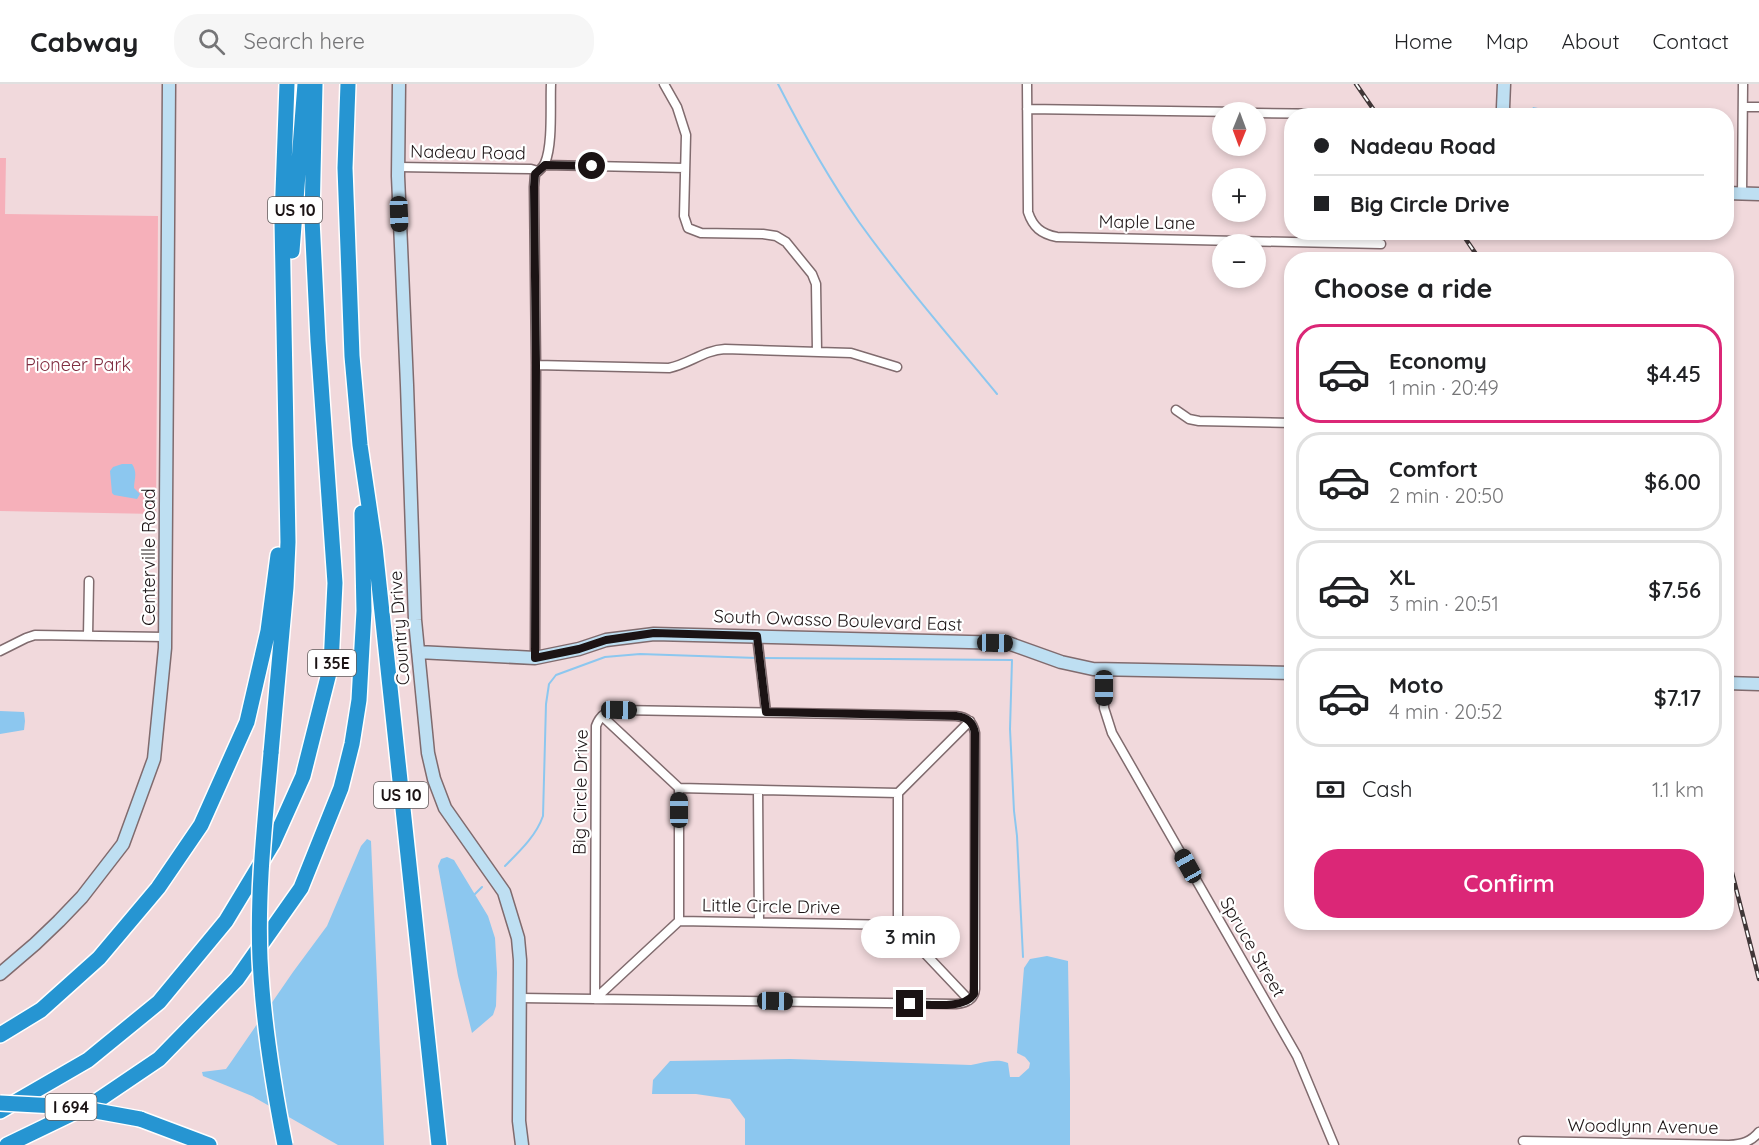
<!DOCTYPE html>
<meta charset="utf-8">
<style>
body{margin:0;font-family:Quicksand,sans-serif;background:#f6f6f6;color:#202124;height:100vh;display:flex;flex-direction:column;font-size:22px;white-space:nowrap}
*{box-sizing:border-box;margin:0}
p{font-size:20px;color:#757577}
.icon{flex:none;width:33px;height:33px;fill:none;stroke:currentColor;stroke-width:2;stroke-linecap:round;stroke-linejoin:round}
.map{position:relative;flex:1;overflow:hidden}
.sheet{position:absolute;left:1284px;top:168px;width:450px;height:678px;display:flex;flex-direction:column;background:#fff;border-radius:24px;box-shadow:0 3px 9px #0003}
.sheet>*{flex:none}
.banner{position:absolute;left:1284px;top:24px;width:450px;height:132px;border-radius:24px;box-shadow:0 3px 9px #0003;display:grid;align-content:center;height:132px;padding:0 30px;background:#fff}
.needle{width:39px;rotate:181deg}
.tools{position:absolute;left:1212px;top:18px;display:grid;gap:12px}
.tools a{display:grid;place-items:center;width:54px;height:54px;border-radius:50%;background:#fff;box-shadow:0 3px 9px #0003;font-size:30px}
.end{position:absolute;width:27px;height:27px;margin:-14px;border:8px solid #1b1314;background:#fff;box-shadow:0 0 0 3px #fff}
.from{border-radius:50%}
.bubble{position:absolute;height:42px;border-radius:21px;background:#fff;box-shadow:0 3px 9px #0003;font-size:20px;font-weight:600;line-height:42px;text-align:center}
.car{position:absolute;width:18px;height:36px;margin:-18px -9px;border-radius:8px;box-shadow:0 0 4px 2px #0007;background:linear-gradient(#222 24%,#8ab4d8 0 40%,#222 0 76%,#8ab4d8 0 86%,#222 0)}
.banner b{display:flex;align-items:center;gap:21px;height:57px;font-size:22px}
.banner b+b{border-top:2px solid #e0e0e0}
.banner i{width:15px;height:15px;background:#202124}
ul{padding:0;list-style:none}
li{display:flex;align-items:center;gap:18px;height:99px;margin:0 12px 9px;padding:0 18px;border:3px solid #e0e0e0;border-radius:24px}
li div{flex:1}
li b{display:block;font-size:22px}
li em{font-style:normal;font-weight:600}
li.active{border-color:#db2777}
li>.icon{width:54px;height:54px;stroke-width:1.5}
h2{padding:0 30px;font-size:27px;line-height:72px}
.pay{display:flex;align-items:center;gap:15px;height:66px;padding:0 30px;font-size:22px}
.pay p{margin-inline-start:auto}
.cta{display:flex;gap:12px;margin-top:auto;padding:12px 30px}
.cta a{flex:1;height:69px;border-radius:24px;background:#db2777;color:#fff;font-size:24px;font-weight:600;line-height:69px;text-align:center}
header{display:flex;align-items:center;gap:36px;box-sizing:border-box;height:84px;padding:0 30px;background:#fff;border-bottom:2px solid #e0e0e0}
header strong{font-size:28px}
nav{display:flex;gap:33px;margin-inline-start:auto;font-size:21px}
.search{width:420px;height:54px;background:#f6f6f6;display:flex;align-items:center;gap:15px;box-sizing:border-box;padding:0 21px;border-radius:24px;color:#757577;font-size:22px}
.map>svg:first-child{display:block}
.green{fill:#f6b0ba}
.water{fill:#8cc7ef}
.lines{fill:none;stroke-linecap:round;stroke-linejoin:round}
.stream{stroke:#8cc7ef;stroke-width:2}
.street-casing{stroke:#806b6e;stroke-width:11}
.secondary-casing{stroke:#806b6e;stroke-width:15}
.highway-casing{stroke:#fff;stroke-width:18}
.street{stroke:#fff;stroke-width:8}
.secondary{stroke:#bedff2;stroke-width:12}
.highway{stroke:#2695d2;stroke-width:15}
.rail-casing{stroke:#413738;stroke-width:4.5}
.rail{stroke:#fff;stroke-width:2;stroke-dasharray:7;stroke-linecap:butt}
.highway-bridge-casing{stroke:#fff;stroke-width:18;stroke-linecap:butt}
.highway-bridge{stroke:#2695d2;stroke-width:15}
.route{stroke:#1b1314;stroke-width:8}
.labels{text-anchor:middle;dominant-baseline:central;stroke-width:4.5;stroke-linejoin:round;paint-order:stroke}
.shield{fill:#fff;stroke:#5f5a5a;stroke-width:1.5}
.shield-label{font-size:16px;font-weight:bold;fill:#1b1314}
.street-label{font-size:18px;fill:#1b1314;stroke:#fff}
.park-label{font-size:18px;fill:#802e41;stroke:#fff}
</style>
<header>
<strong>Cabway</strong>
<div class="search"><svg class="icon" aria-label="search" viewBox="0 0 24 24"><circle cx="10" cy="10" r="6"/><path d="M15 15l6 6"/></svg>Search here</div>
<nav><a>Home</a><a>Map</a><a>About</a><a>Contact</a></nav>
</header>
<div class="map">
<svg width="1759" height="1061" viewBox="0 0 1759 1061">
<rect width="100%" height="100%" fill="#f1d9dc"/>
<path class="green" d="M0 74H6L5 130 158 132 156 430 0 427Z"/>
<path class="water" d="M1533 23 1572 31 1608 27 1613 31H1529Z
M122 380H132C138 389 134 395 134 404L140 410 137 415 114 411 112 409 110 387 113 383Z
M0 627 24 628 25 637 24 646 0 650Z
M367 755 371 757 384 1061H338L252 1012 203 992 202 988 226 985 231 978 293 888 327 842 361 762Z
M447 773 454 776 488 832 495 854 497 889 496 922 493 931 472 949 458 892 438 782 441 775Z
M1047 872 1068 877 1070 995V1061H745V1035L730 1015 696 1010H652L653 996 670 977 790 975 971 981C983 979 996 974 1008 979L1010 993H1019L1029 984 1030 979 1025 973 1017 969 1024 884 1030 875Z"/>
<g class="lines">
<path class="stream" d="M778 0C802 47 829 95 859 138 902 198 950 253 997 310
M763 574 1012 576 1010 645 1014 727 1017 752 1023 873
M505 782C520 767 536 752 543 732L546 620 549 600 556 591 605 573 640 570 757 574
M475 810 482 803"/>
<defs>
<path id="street" d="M664 0 677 23 686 51 684 132 688 144 701 149 763 150 776 152 786 158 812 190 816 200 817 267
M1027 0 1028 128C1033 143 1041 150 1057 153L1381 160
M1743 23H1759
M1027 25 1240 28
M1256 29 1342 30
M545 81 685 84
M398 83 531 85 538 87
M1742 110 1743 0
M536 281 669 284C689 280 704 266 725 265L851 269 897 283
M1176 326 1189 335 1199 337 1292 339
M88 552 89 497
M757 552 766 628
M0 567 26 554 35 551 165 553
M535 574 536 281 534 103 535 90C539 87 543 83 545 79 553 60 550 21 551 0
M1104 585V624L1112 649 1297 972 1334 1061
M602 632 679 704 898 709
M679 704V837
M758 706 759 838
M520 914 956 920C966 919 974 916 975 905V649C973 638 967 633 956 632L619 626C608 626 600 631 596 642L595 915
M595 915 679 837 898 841
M969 916 898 841V709L970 637
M1523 1057 1729 1061C1742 1060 1751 1058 1759 1048"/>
<path id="secondary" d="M399 0 398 92 407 301 415 536 428 669 434 695 445 724 504 808 518 854 520 876 519 1037 522 1061
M1504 0 1503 24 1505 32
M1726 109 1759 110
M418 568 535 574 579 565 606 556 654 550 1008 559 1061 578 1093 585 1292 589
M1726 599 1759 600
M0 890 35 860 59 837 82 813 123 760 154 675 165 564 169 0"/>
<path id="highway" d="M348 0 345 84 352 272 360 361 375 463 439 1061
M292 167 305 0
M271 669 286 503 288 458 282 136 287 0
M0 951 41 926 99 874 158 804 201 741 247 638 268 547 278 471
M0 1027 88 976 159 918 226 837 273 759 303 692 331 581 335 499 318 257 312 135 315 0
M140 1035 209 1061
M7 1061 94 1019 159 975 237 895 301 804 341 704 352 660 359 616 364 527 362 429"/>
</defs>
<use href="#street" class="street-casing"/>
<use href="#secondary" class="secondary-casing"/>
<use href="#highway" class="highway-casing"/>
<use href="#street" class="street"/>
<use href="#secondary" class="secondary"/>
<use href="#highway" class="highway"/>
<defs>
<path id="rail" d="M1356 0 1378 32
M1461 148 1480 176
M1726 765 1759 895"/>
</defs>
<use href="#rail" class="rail-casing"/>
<use href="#rail" class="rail"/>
<defs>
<path id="highway-bridge" d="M271 669C265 738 257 807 260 875 263 938 273 1000 285 1061
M0 1019 74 1023 140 1035"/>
</defs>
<use href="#highway-bridge" class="highway-bridge-casing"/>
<use href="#highway-bridge" class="highway-bridge"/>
</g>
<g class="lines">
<path class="route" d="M592 82 545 81 535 90 534 103 536 281 535 574 579 565 606 556 654 549 757 552 766 628 956 632C967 633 973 638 975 649L974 910C964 926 928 920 910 920"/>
</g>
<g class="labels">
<g class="shield">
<rect x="268" y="113" width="54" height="26" rx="4.5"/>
<rect x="308" y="566" width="48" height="26" rx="4.5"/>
<rect x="374" y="698" width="54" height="26" rx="4.5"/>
<rect x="45.5" y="1010" width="51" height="26" rx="4.5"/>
</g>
<g class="shield-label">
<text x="295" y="126">US 10</text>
<text x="332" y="579">I 35E</text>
<text x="401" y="711">US 10</text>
<text x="71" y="1023">I 694</text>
</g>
<g class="street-label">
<text transform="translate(468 68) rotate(1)">Nadeau Road</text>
<text transform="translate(1147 138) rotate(1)">Maple Lane</text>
<text transform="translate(148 473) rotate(-90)">Centerville Road</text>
<text transform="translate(838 536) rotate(2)">South Owasso Boulevard East</text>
<text transform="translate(399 544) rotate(-94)">Country Drive</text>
<text transform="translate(580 708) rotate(-89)">Big Circle Drive</text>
<text transform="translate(771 822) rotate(1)">Little Circle Drive</text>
<text transform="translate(1253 863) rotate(60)">Spruce Street</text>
<text transform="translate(1643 1042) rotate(1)">Woodlynn Avenue</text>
</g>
<g class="park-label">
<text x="78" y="280">Pioneer Park</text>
</g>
</g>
</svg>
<div class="tools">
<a><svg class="needle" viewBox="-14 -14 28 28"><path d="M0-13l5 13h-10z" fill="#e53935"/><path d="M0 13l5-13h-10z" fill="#757577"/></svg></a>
<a>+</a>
<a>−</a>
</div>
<i class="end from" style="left:592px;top:82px"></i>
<i class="end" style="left:910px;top:920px"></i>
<div class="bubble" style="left:861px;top:832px;width:99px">3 min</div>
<i class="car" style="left:399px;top:130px;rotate:178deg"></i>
<i class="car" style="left:995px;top:559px;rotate:91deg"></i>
<i class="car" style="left:1104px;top:604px;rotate:180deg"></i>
<i class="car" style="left:619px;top:626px;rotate:91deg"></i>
<i class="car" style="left:679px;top:726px;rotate:0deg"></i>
<i class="car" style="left:1188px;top:782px;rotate:331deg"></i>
<i class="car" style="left:775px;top:917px;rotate:91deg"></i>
<div class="banner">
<b><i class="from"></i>Nadeau Road</b>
<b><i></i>Big Circle Drive</b>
</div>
<section class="sheet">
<h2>Choose a ride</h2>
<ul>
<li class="active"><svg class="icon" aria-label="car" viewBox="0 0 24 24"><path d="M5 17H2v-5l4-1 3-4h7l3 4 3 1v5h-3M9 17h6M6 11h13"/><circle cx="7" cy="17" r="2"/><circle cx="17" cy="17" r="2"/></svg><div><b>Economy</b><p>1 min · 20:49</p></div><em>$4.45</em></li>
<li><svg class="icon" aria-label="car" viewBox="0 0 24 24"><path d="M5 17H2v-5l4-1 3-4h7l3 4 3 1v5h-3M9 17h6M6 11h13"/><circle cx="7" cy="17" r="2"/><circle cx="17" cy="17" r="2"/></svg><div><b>Comfort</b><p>2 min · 20:50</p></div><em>$6.00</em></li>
<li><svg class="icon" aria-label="car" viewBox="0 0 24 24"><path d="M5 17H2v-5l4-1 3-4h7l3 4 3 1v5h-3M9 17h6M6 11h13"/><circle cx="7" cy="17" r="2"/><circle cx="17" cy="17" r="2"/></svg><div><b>XL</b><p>3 min · 20:51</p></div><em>$7.56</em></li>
<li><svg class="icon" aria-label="car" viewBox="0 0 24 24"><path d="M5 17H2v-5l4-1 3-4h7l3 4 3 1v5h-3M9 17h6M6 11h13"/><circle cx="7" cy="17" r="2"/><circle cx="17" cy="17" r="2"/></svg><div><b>Moto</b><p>4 min · 20:52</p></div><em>$7.17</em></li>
</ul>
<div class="pay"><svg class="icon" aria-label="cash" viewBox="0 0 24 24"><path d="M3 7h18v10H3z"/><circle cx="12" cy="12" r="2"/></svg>Cash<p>1.1 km</p></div>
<div class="cta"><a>Confirm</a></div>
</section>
</div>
